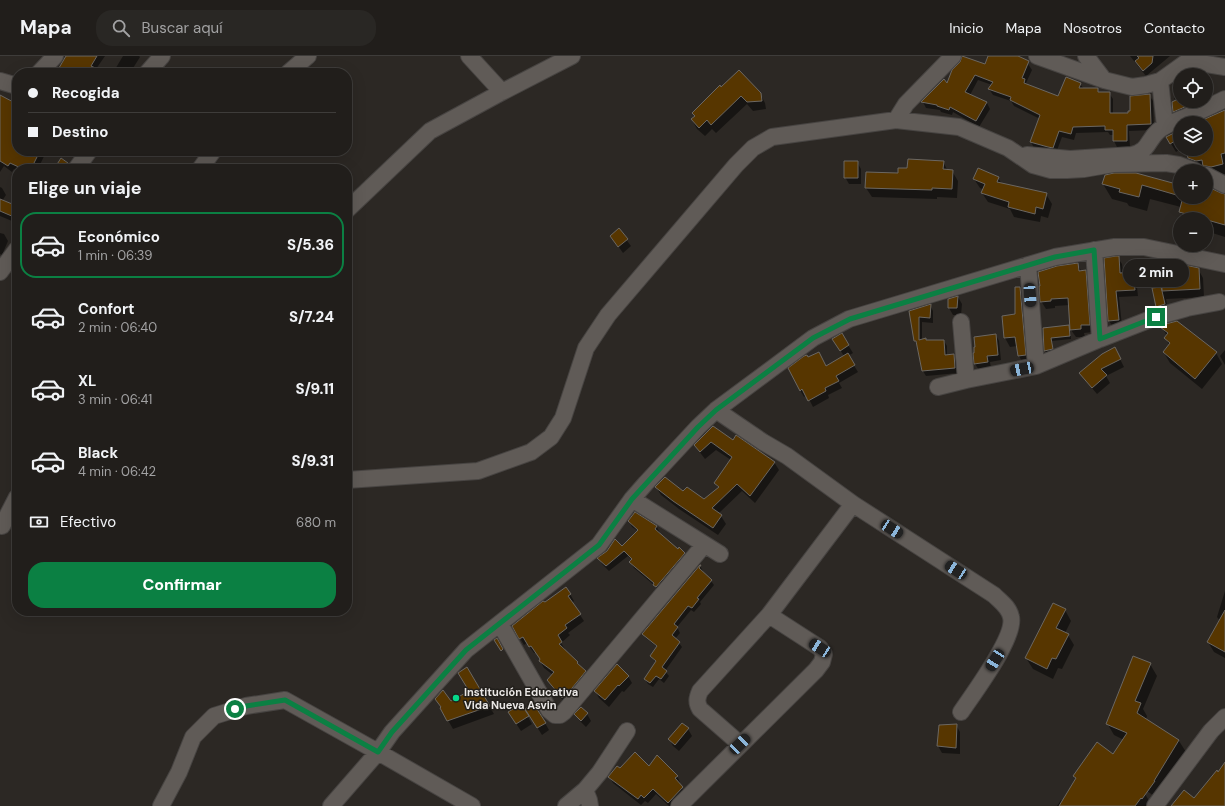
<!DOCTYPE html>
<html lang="es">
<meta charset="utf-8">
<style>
body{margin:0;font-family:"DM Sans",sans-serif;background:#292724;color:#f1f3f6;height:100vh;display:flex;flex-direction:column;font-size:15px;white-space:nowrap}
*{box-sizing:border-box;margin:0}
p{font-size:13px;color:#a2a2a3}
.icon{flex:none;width:22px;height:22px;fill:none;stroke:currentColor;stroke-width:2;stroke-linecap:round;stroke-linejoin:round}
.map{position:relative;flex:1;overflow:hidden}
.drawer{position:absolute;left:12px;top:108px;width:340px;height:452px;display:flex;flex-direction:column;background:#211e1b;border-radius:16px;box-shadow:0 4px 16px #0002,0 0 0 1px #3e3c3a}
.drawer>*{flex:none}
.hud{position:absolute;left:12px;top:12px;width:340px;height:88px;border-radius:16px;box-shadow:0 4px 16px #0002,0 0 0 1px #3e3c3a;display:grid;align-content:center;height:88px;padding:0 16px;background:#211e1b}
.buttons{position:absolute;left:1173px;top:12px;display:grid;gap:8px}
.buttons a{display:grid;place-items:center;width:40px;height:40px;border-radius:50%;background:#211e1b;box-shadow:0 4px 16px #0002,0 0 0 1px #3e3c3a;font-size:20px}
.end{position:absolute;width:18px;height:18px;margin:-9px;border:5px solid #0b8043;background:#fff;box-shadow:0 0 0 2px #fff}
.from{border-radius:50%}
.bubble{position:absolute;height:28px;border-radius:14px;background:#211e1b;box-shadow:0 4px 16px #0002,0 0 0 1px #3e3c3a;font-size:13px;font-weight:800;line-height:28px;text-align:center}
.car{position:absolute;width:12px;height:24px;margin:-12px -6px;border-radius:5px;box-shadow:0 0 3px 1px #0007;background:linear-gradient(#222 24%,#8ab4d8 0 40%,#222 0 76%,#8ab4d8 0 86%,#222 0)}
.hud b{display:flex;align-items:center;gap:14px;height:38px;font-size:15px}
.hud b+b{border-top:1px solid #3e3c3a}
.hud i{width:10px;height:10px;background:#f1f3f6}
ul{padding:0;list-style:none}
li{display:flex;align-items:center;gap:12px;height:66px;margin:0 8px 6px;padding:0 8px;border:2px solid transparent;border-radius:16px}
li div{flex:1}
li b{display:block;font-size:15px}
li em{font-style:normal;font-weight:800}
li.active{border-color:#0b8043}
li>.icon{width:36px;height:36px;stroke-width:1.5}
h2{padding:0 16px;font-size:18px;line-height:48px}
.pay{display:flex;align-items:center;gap:10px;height:44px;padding:0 16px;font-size:15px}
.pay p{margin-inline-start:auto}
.button{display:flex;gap:8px;margin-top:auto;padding:8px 16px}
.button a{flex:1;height:46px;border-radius:16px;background:#0b8043;color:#fff;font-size:16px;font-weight:800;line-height:46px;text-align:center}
header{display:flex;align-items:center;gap:24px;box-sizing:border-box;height:56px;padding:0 20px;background:#211e1b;border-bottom:1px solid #3e3c3a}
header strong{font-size:19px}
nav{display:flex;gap:22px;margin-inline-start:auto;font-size:14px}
.search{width:280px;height:36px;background:#292724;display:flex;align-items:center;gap:10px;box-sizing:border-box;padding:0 14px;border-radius:16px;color:#a2a2a3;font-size:15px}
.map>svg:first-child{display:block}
.shadow{fill:#0007}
.building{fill:#573600;stroke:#6b6762}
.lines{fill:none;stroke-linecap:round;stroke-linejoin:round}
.minor-casing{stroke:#474442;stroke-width:18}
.minor{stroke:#605b57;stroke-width:16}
.route{stroke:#0b8043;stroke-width:5}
.poi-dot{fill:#06d98b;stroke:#221f1b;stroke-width:1.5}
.labels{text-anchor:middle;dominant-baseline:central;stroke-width:3;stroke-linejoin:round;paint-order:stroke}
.poi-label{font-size:11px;font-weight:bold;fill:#eae7e5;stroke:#221f1b;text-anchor:start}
</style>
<header>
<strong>Mapa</strong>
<div class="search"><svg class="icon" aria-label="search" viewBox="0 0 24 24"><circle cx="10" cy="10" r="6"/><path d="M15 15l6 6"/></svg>Buscar aquí</div>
<nav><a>Inicio</a><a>Mapa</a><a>Nosotros</a><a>Contacto</a></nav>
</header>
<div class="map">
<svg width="1225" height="750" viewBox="0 0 1225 750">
<rect width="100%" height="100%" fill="#2c2824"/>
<path class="shadow" d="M70 0H105L94 16 95 17H53L56 14 58 16Z
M123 0H139L140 1 130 17H116L114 15Z
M988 0H1009L1028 8 1032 14 1026 27 1028 30 1059 42 1080 28 1084 33H1097L1099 37H1109L1113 43V58H1129L1149 39 1153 45 1154 74 1129 75 1130 91H1117L1114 85V79H1110L1108 76 1076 77 1074 84 1062 81 1056 97 1034 92 1031 86 1040 63 1014 50 1011 45 993 39 989 33 992 29 978 24 970 39 987 47 990 53 979 71 953 56 952 59 941 56 940 54 926 52 923 46 947 29 984 9Z
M1130 0H1170L1146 20Z
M721 32 760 37 765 47 766 53 753 55 747 48 716 77 712 73 705 80 697 73 692 64Z
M1180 39V45H1206V41L1209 47 1177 61 1174 56 1176 46 1174 42Z
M0 43 17 49V95H45L46 96 38 113H17V114L14 113 12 116 4 110 0 116Z
M1225 55V118L1217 119 1194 111 1189 102 1186 93H1206V67H1198Z
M1180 75 1181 93 1176 96 1167 81Z
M857 106 861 113V128H849L845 121Z
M943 106 948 115H952L958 125 957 142 937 141V143L872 141 866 132 908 113Z
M1136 118 1180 130V141H1206V131L1225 139V181L1206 175V163H1184L1180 156 1181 151 1150 143 1147 155 1129 150 1127 147 1112 143 1103 128Z
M998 122 1002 128 1046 138 1052 148 1048 162 1041 160 1040 166 1014 161 1010 153 988 146 982 137 984 134 980 132 974 123Z
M0 131 2 132 6 139 2 145 16 156 12 165 0 160Z
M619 174 631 190 623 197 611 180Z
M0 177 4 178 8 185 2 199 0 198Z
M1118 202 1122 208 1123 217H1133L1136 223 1138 240 1119 241 1122 270 1113 271 1109 265Z
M1162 205 1198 213 1203 222 1204 241 1166 243 1169 257 1162 259 1157 251 1153 233 1161 232 1163 236Z
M1077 208 1082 216 1085 215 1090 223 1093 276 1084 277 1085 281H1076L1071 274 1070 249 1055 250V252L1046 253 1041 245Z
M1020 232 1025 240 1030 308 1024 309 1019 300 1017 290 1010 291 1005 282 1016 259Z
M958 241 962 248 961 259H953L949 252V244Z
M930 249 933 255V267L922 266V284L926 285H944L947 290V300L954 299 957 305 958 317 926 320 923 315 917 289 915 285 910 256Z
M1068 270 1070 273 1071 283 1052 285 1054 296 1047 298 1045 295 1044 273Z
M1162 271 1216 297 1222 308 1202 333 1170 307 1164 297 1170 290 1165 282 1167 280Z
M842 279 853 297 848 300 858 316 839 327 842 332 828 339 829 342 813 351 807 339 804 341 800 334 826 311 844 300 833 283Z
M996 279 999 285 1001 304 990 306 991 312 979 314 975 308Z
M1225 294V309L1220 300Z
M1118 299 1124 311 1106 320 1110 327 1097 338 1085 324 1081 317Z
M713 371 734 385 774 406 779 414 755 447 742 435 718 458 721 460 726 468 718 479 679 453 661 439 656 431 684 437 704 444 719 433 715 427 731 404 716 394 705 403 695 390Z
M635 457 657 471 660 477 659 478 678 494 684 497 688 503 658 534 655 530 634 512 630 506 632 504 628 500 609 515 602 508 599 503 622 492 638 475 632 471 629 465Z
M700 510 703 515 702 516 711 525 714 529 700 546 701 548 694 556 691 554 677 571 680 577 675 583 679 587 682 591 665 615 669 620 664 627 659 623 653 631 648 628 645 623 656 607 651 600 657 591 646 582 643 578Z
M1225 535V602L1214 596 1208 586 1220 565 1217 561Z
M570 538 574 545 572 547 584 565 568 577 570 579 561 587 565 593 564 594 577 606 589 623 566 648 552 631 548 624 553 619 544 612 540 605 541 604 536 596 534 597 527 587 524 589 513 570 545 548Z
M1065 554 1071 565 1065 577 1068 579 1074 589 1062 613 1058 612 1053 623 1033 613 1026 602Z
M1150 608 1157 620 1143 653 1147 660 1146 664 1179 685 1186 696 1157 742 1141 731 1152 750H1057L1061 744 1063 746 1076 724 1074 720 1114 699 1124 684 1114 679 1107 667Z
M467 612 494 658 453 673 436 643 451 646 470 636Z
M628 620 632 627 624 636 622 635 609 651 599 642 595 635Z
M581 652 587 658 591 665 586 671 580 665 576 658Z
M530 660 545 667 549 674 542 679Z
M528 661 532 668 521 675 513 663Z
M956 669 960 676V698L942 697 938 690 939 670Z
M688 673 692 680 679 695 673 690 669 683Z
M649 711 677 720 680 726 679 728 686 738 673 750H669L656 738 648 747 645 745 641 749 613 727 610 721 621 713Z"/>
<path class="building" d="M66 0H97L91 10 106 17H56Z
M962 0 985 8 988 0H1018L1029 5 1022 22 1025 23 1024 27 1058 40 1066 21 1081 27 1079 32H1098V36H1110V57H1128V55H1130V40L1150 38 1151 68 1127 69V85H1113V74H1105V70L1073 71 1071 78 1059 75 1053 92 1048 91 1030 86 1040 59 1010 44 1011 41 988 33 993 26 975 19 965 36 987 46 976 65 950 51 949 54 937 50V49L921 46 944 23 947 27 952 14 960 6Z
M1137 0H1153L1152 7 1143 15 1135 5 1139 2Z
M739 14 761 37 762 45 747 46 741 40 711 69 707 64 699 72 691 63 695 60 692 57 720 29 721 31Z
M0 39 17 48V77L14 83 17 85V95H40L31 113H23L10 107 8 110 0 105Z
M1180 42V45H1199L1173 56 1172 46Z
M1225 54V97L1221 98 1223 108 1211 111 1206 110H1203L1202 104 1196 105 1188 102 1185 93H1206V67H1196Z
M1180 74V82L1170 88 1166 81Z
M61 102 68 107 67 113H54Z
M908 103 944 105 943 113 953 114 952 133 932 132V134L865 132 866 116 898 117V112H907Z
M844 105H858V122H844Z
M978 112 999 121 997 126 1047 137 1043 153 1036 151 1035 158 1008 151 1009 146 981 137 985 128 973 123Z
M1114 117H1136L1180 129V140L1142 129 1139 141 1119 136 1120 133 1102 128 1105 119Z
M1206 130 1221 137 1225 138V169L1179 156 1183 141H1206Z
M0 143 17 150V155L14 161 0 155Z
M619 172 628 183 618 191 610 180Z
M1116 200H1119L1120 217 1133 216 1135 234 1116 235 1119 264 1108 265 1104 202Z
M1161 204 1199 212 1200 233 1162 235 1165 248 1156 251 1152 232 1161 231 1162 235Z
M1078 207 1079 215 1086 214 1090 269H1081V273L1070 274 1068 242 1051 243V245L1040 246 1039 230H1040L1038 216 1057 210Z
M1015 231H1020L1026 299 1018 300 1015 281 1004 282 1002 260 1015 258Z
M958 240 957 252H948V243Z
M931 248 930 262 919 261V284L926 282V284H944L945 299 954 298 955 312 922 315 916 285H914L909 255Z
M1177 265 1217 296 1195 323 1163 296 1170 287 1164 282 1168 277 1160 271 1162 269Z
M1069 269 1070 280 1051 282 1053 293 1044 295 1043 272Z
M842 277 849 289 840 295 832 283Z
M996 278 998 299 987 300 988 306 974 308 973 297H974V291H975L974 281Z
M1115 291 1121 303 1101 313 1107 319 1092 332 1079 317 1102 298Z
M819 296 826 310 848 297 855 309 836 320 839 325 825 332 826 335 808 345 802 333 800 335 788 312 804 300 807 299 808 301Z
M713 370 733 384 736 379 775 406 750 440 737 428 712 452 722 459 713 472 673 445 655 431 665 421 683 435 687 431 704 443 719 431 714 427 732 401 711 386 700 396 694 389Z
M635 456 657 470 655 473 678 493 679 491 685 497 656 531 653 529 654 527 629 506 632 503 624 495 606 510 597 502 607 495 615 483 622 490 638 474 628 465Z
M700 509H701L699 512 712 524 697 542 699 543 692 552 688 550 674 568 678 571 672 579 680 586 662 611 667 615 661 623 656 620 650 627 644 623 656 605 650 600 657 590 642 578Z
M566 531 571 538 568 540 581 558 565 569 567 572 558 579 562 586 559 588 578 606 577 607 586 615 568 637 562 642 547 624 554 616 539 605 540 603 531 590 529 591 523 581 519 583 512 570 543 545 545 546Z
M1053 547 1066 553 1056 572 1069 578 1056 603 1052 602 1047 613 1025 602Z
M1225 554V596L1207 586Z
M497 582 503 593 501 595 494 584Z
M1133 600 1151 607 1135 645 1141 647 1137 657 1179 684 1154 725H1155L1142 743 1141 742 1135 750H1059L1076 722 1073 720 1097 686 1113 698 1127 677 1106 668Z
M617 608 629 620 619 630 618 629 605 644 594 635Z
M467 611 490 650 447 665 440 652 441 651 435 643 443 634 451 645 469 635 458 617Z
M533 647 546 667 537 672 525 653Z
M521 648 529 660 516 668 508 656Z
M581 651 588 657 581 665 574 658Z
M682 667 689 672 675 689 668 683Z
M957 668 956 692 937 690 939 669Z
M635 696 649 710 657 699 678 720 675 722 683 731 668 747 653 733 644 742 641 739 638 743 608 721 617 710 620 712Z
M1225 706V750H1171L1184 734 1194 742 1217 714 1218 716Z"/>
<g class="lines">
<defs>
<path id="minor" d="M469 0 502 36
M1037 0 1104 24
M1086 0 1104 24 1132 31 1146 29 1160 25 1195 0
M1188 5 1225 11
M39 17 55 0
M147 17 162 0
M288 17 308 0
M0 25 17 30
M1160 25 1165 70
M896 64 906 48 953 0
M1027 99 1070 103 1132 99C1149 95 1147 85 1158 75 1166 68 1179 64 1188 60 1201 55 1213 49 1225 43
M76 113 89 95
M200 113 213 95
M1206 119 1225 129
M347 154 430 75 502 36 572 0
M1094 194 1100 283
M1028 209 1036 310
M0 216 17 193
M961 266 966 324
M938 331 966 324 1036 310 1100 283 1156 261 1187 252 1219 246
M716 354 763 386 787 400 853 448 994 539C1001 546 1009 551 1011 561 1016 581 973 638 961 656
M347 424 478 415 531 396 551 381 563 362 586 292 608 259 736 109 753 92 772 81 896 64 959 71 1008 92 1033 109 1051 114H1067L1084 113 1113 108 1166 107 1179 109 1195 115
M632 443 720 498
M2 470 17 441
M500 568 549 654 555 659H560L564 656 704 489
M740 688 700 653C696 646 697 642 700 635L769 559 853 448
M585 734 589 744 590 750
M161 750 179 716 193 681 214 660 246 650 285 644 378 696 472 750
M331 750 378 696 392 676 466 594 599 489 632 443 646 427 698 371 716 354 813 282 849 263 1055 201 1115 191H1144L1225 208
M566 750 585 734 600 716 627 675
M679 750 816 614 822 606 824 598 820 592 769 559
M1155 750 1211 675 1225 661"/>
</defs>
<use href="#minor" class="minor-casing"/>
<use href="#minor" class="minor"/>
</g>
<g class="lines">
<path class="route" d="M235 653 246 650 285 644 378 696 392 676 466 594 599 489 632 443 698 371 716 354 813 282 850 263 1055 201 1094 194 1100 283 1156 261"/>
</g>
<circle class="poi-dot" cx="456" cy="642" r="4"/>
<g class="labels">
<g class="poi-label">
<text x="464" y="636">Institución Educativa<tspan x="464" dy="13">Vida Nueva Asvin</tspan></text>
</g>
</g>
</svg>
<div class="buttons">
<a><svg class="icon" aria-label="locate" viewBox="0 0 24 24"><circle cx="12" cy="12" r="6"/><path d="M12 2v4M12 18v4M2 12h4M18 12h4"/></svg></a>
<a><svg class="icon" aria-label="layers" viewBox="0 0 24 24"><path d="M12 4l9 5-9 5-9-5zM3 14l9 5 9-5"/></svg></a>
<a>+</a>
<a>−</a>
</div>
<i class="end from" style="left:235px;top:653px"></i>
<i class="end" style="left:1156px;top:261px"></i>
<div class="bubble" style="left:1123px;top:203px;width:66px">2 min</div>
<i class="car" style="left:1030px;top:239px;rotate:176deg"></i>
<i class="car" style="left:1022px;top:313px;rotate:259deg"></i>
<i class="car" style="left:892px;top:473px;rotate:123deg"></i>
<i class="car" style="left:956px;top:514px;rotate:303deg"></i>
<i class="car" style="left:820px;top:592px;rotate:303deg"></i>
<i class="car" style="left:995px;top:604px;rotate:213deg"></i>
<i class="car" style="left:740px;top:688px;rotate:46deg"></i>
<div class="hud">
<b><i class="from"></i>Recogida</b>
<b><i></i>Destino</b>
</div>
<section class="drawer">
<h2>Elige un viaje</h2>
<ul>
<li class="active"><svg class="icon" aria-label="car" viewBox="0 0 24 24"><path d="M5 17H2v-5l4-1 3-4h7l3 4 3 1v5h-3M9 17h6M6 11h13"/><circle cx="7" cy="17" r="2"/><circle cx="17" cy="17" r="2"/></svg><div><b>Económico</b><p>1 min · 06:39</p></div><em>S/5.36</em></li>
<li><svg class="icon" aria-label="car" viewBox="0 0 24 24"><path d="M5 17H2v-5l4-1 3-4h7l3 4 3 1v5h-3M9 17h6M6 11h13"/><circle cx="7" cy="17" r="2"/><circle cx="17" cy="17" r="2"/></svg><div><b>Confort</b><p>2 min · 06:40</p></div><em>S/7.24</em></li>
<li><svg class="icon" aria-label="car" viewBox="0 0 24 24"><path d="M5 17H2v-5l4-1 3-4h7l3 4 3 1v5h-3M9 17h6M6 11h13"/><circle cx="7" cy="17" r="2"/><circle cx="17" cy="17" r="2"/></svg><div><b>XL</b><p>3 min · 06:41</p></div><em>S/9.11</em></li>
<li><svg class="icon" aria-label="car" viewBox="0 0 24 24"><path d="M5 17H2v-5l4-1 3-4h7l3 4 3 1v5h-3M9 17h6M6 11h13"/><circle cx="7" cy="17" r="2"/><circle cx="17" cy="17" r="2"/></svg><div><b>Black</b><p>4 min · 06:42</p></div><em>S/9.31</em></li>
</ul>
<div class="pay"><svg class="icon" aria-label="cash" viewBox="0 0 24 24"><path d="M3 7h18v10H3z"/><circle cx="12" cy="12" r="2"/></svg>Efectivo<p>680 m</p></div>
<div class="button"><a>Confirmar</a></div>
</section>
</div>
